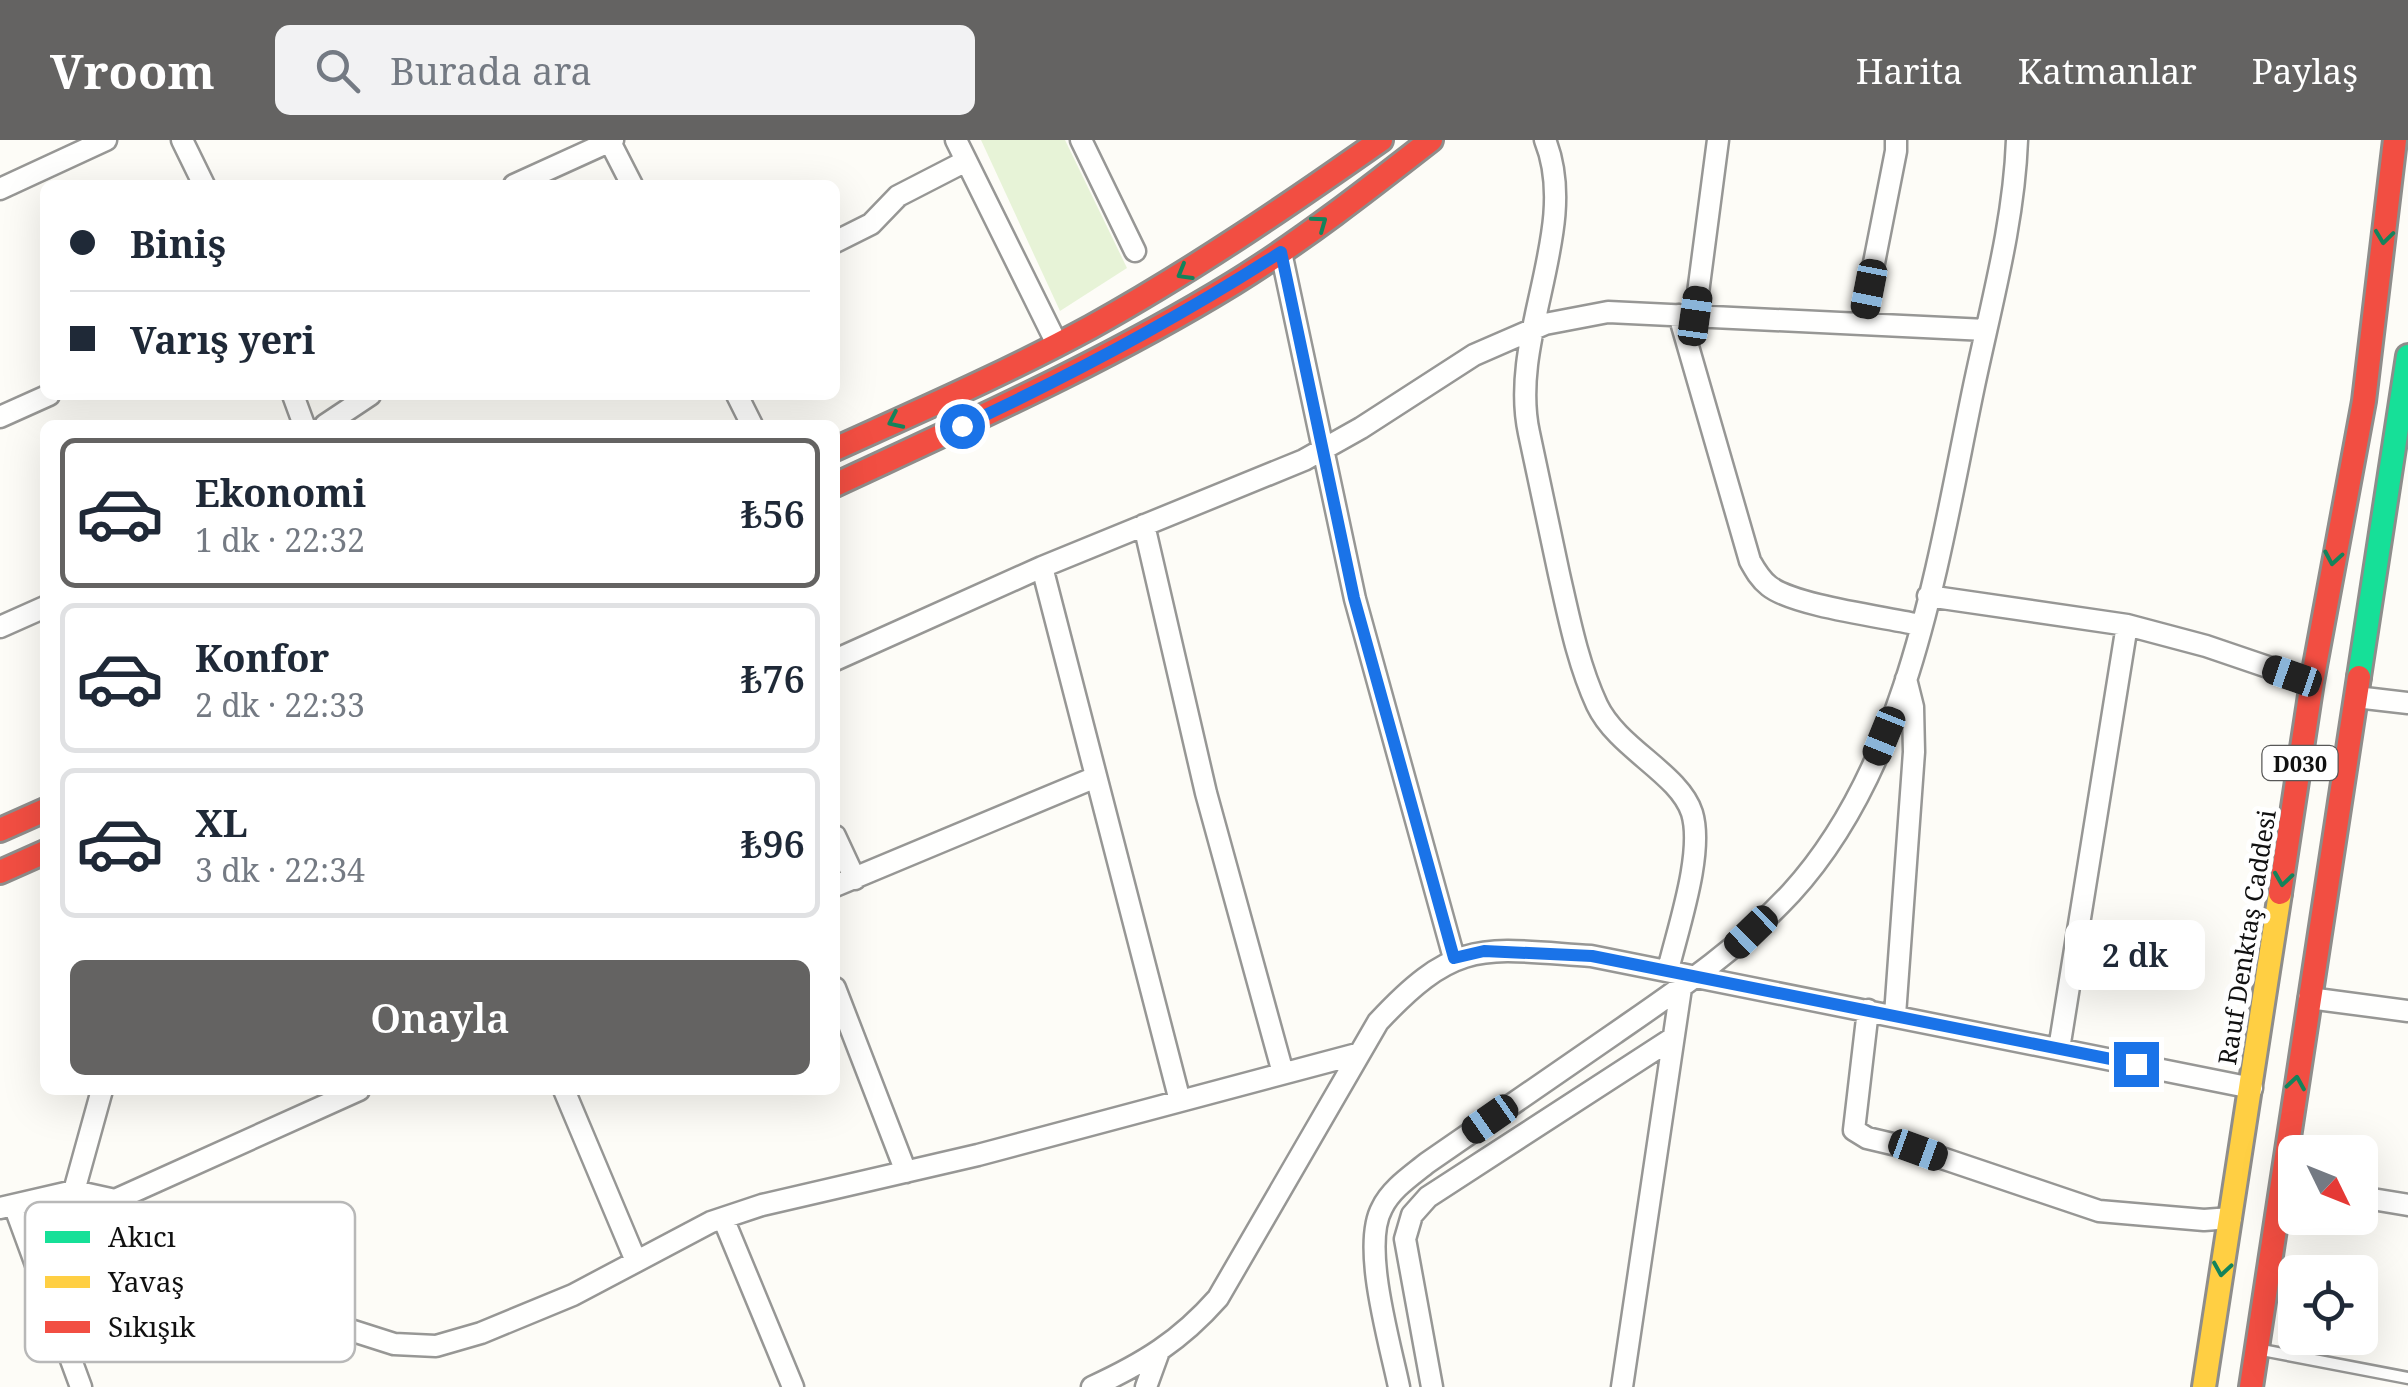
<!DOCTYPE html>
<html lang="tr">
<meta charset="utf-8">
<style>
body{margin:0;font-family:"Noto Serif",serif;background:#f2f2f3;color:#1f2937;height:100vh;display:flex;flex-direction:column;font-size:38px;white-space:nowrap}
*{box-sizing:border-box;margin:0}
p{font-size:32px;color:#747a83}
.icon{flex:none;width:55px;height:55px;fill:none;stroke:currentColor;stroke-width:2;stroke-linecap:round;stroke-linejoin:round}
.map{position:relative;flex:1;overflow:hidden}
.details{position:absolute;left:40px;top:280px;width:800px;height:675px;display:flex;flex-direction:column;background:#fff;border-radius:15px;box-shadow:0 10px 40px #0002}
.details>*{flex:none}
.guide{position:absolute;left:40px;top:40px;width:800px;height:220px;border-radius:15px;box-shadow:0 10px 40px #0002;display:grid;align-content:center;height:220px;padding:0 30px;background:#fff}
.needle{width:65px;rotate:133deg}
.tools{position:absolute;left:2278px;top:995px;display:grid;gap:20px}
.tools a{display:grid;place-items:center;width:100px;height:100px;border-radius:15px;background:#fff;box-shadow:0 10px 40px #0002;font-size:50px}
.end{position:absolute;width:45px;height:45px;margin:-22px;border:12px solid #1a73e8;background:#fff;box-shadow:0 0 0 5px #fff}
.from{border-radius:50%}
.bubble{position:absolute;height:70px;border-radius:15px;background:#fff;box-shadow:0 10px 40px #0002;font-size:32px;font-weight:600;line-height:70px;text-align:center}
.car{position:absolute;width:30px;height:60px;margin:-30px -15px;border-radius:12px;box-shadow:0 0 8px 2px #0007;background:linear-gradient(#222 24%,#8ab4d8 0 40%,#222 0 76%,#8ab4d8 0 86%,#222 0)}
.guide b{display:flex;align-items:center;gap:35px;height:95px;font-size:38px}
.guide b+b{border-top:2px solid #e0e1e3}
.guide i{width:25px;height:25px;background:#1f2937}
ul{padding:18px 0 0;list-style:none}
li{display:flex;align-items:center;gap:30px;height:150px;margin:0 20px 15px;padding:0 10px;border:5px solid #e0e1e3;border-radius:15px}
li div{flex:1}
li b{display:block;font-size:38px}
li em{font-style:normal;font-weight:600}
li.on{border-color:#646362}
li>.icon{width:90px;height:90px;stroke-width:1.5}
.primary-button{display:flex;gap:20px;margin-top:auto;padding:20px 30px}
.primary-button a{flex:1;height:115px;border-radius:15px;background:#646362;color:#fff;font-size:40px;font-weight:600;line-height:115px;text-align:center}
header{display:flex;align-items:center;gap:60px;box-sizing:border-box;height:140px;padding:0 50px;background:#646362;color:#fff}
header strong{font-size:48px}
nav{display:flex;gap:55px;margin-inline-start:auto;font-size:35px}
.search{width:700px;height:90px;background:#f2f2f3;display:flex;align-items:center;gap:25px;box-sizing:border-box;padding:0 35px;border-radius:15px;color:#747a83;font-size:38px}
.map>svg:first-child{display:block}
.green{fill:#e7f3d7}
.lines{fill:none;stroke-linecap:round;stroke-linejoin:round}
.lane-casing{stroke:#979795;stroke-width:15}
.street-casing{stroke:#979795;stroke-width:25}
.fast-casing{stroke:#8e8d8b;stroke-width:28}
.slow-casing{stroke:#8e8d8b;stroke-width:28}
.jam-casing{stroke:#8e8d8b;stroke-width:28}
.lane{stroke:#fffffe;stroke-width:10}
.street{stroke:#fffffe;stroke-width:20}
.fast{stroke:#16e098;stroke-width:22}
.slow{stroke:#ffcf43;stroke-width:22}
.jam{stroke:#f24e42;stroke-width:22}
.oneway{stroke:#14835b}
.route{stroke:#1a73e8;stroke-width:12}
.labels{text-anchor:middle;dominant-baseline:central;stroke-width:10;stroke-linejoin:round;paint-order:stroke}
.shield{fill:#fff;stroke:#585858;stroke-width:2.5}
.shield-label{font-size:22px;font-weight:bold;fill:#111}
.street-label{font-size:25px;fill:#111;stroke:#fff}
.key{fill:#fff;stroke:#b8b8b8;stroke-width:2.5}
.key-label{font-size:28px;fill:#111}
</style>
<header>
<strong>Vroom</strong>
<div class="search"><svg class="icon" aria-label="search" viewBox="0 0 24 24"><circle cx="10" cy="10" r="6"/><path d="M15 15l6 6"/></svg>Burada ara</div>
<nav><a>Harita</a><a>Katmanlar</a><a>Paylaş</a></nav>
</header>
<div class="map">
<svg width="2408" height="1247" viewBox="0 0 2408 1247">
<rect width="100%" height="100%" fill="#fdfcf7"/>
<path class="green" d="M981 0H1065L1127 128 1060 171Z"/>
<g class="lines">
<defs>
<path id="lane" d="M2262 1210 2408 1238"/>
<path id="street" d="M182 0 204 45
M956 0 1057 204
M1081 0 1135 111
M1545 0C1581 89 1508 197 1529 293 1539 340 1549 387 1559 434 1569 478 1578 524 1597 565 1618 609 1679 633 1692 673 1704 713 1678 788 1668 830
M610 2 632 45
M514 45 613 0
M0 49 106 0
M835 102 871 84 898 56 966 21
M1281 112 1355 459 1454 818
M1679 175 1750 421C1755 430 1760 439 1769 446 1794 466 1885 477 1920 485
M1695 176 1718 0
M1862 184 1896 11V0
M293 255 304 285
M737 255 752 285
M0 277 49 255
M325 285 370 255
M1144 385 1206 653 1283 933
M1042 427 1180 961
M1928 456 2127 485 2206 506 2312 542
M0 487 45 467
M835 520 1042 427 1304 320 1361 288 1474 215 1545 184 1608 172 1986 190
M2356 557 2408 563
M835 696 855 739
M835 746 1096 637
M835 848 906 1032
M2309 858 2408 871
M1868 870 1854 990 1867 998 1918 1010 2099 1071 2204 1080 2231 1078
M1895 875 1914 612 1913 567 1906 539
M2059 909 2127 485
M564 950 636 1121
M74 1051 102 950
M2360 1057 2408 1065
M115 1060 359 950
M14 1065 81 1247
M0 1068 74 1051 115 1060 228 1131 347 1189 394 1204 436 1206 481 1193 573 1155 711 1082 762 1065 978 1015 1357 914
M723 1078 793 1247
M1092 1247C1144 1223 1180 1201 1218 1158L1378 882C1457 797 1483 809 1591 816L2252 948
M1146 1247 1158 1214
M1399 1247C1390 1203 1361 1106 1382 1068 1391 1049 1411 1036 1427 1023 1489 980 1551 937 1614 894 1676 851 1739 809 1791 753 1911 622 1939 413 1974 246 1991 165 2014 83 2017 0
M1432 1247 1405 1099 1412 1075 1428 1057 1673 898
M1622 1247 1681 848"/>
<path id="fast" d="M2359 537 2408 216"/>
<path id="slow" d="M2204 1247 2280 753"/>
<path id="jam" d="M835 309C921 270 1008 232 1091 187 1192 131 1287 66 1381 0
M835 345C970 282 1107 221 1234 143 1303 100 1367 50 1431 0
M0 690 45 670
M0 732 45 712
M2280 753 2312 542 2364 261 2395 0
M2251 1247 2359 537"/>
</defs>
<use href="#lane" class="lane-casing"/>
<use href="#street" class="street-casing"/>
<use href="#fast" class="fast-casing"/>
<use href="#slow" class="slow-casing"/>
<use href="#jam" class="jam-casing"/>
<use href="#lane" class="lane"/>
<use href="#street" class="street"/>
<use href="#fast" class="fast"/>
<use href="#slow" class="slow"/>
<use href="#jam" class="jam"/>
</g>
<defs><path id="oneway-chevron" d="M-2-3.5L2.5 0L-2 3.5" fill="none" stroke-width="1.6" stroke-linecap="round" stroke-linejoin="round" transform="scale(2.5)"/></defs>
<g class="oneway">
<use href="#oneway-chevron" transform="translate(1320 83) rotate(-36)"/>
<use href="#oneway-chevron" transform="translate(2384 97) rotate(97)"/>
<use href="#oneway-chevron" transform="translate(1184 133) rotate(150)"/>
<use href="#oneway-chevron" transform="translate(895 281) rotate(155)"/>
<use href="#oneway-chevron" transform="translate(2333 418) rotate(100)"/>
<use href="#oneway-chevron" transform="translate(2283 739) rotate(98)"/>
<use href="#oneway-chevron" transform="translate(2296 943) rotate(-81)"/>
<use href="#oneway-chevron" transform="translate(2222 1129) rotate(99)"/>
</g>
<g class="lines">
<path class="route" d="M962 286C1072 235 1178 178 1281 112L1354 458 1454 818 1484 811 1592 816 2136 924"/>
</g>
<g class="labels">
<rect class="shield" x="2262.5" y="606" width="75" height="34" rx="8"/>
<g class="shield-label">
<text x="2300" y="623">D030</text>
</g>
<g class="street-label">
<text transform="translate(2246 797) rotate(-81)">Rauf Denktaş Caddesi</text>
</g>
</g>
<rect x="25" y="1062" width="330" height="160" rx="15" class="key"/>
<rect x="45" y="1091" width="45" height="12" fill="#16e098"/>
<rect x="45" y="1136" width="45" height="12" fill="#ffcf43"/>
<rect x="45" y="1181" width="45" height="12" fill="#f24e42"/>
<g class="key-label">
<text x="108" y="1107">Akıcı</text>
<text x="108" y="1152">Yavaş</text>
<text x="108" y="1197">Sıkışık</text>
</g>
</svg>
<div class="tools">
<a><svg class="needle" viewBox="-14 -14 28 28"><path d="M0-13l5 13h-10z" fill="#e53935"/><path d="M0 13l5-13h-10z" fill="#747a83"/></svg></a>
<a><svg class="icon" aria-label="locate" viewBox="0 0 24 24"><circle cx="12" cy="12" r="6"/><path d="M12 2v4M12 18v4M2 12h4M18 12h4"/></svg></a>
</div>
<i class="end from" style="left:962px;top:286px"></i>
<i class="end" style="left:2136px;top:924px"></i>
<div class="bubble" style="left:2065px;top:780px;width:140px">2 dk</div>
<i class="car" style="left:1869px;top:149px;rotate:191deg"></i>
<i class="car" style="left:1695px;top:176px;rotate:8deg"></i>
<i class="car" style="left:2292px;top:536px;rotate:289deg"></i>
<i class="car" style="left:1884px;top:596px;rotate:202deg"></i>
<i class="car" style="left:1751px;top:792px;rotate:226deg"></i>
<i class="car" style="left:1490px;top:979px;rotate:235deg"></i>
<i class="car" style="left:1918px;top:1010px;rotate:110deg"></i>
<div class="guide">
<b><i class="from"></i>Biniş</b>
<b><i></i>Varış yeri</b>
</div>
<section class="details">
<ul>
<li class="on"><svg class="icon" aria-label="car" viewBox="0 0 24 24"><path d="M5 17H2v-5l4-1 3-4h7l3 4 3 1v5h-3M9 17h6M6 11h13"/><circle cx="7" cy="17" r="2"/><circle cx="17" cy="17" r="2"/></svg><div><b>Ekonomi</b><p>1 dk · 22:32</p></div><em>₺56</em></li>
<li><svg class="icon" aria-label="car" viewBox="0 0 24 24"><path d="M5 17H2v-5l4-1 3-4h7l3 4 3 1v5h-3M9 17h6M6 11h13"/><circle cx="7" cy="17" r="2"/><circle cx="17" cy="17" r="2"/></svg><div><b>Konfor</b><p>2 dk · 22:33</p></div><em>₺76</em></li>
<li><svg class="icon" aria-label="car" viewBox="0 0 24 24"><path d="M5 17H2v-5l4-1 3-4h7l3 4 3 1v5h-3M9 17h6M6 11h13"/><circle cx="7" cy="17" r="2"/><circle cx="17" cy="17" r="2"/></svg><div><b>XL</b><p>3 dk · 22:34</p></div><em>₺96</em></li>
</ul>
<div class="primary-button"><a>Onayla</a></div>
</section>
</div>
